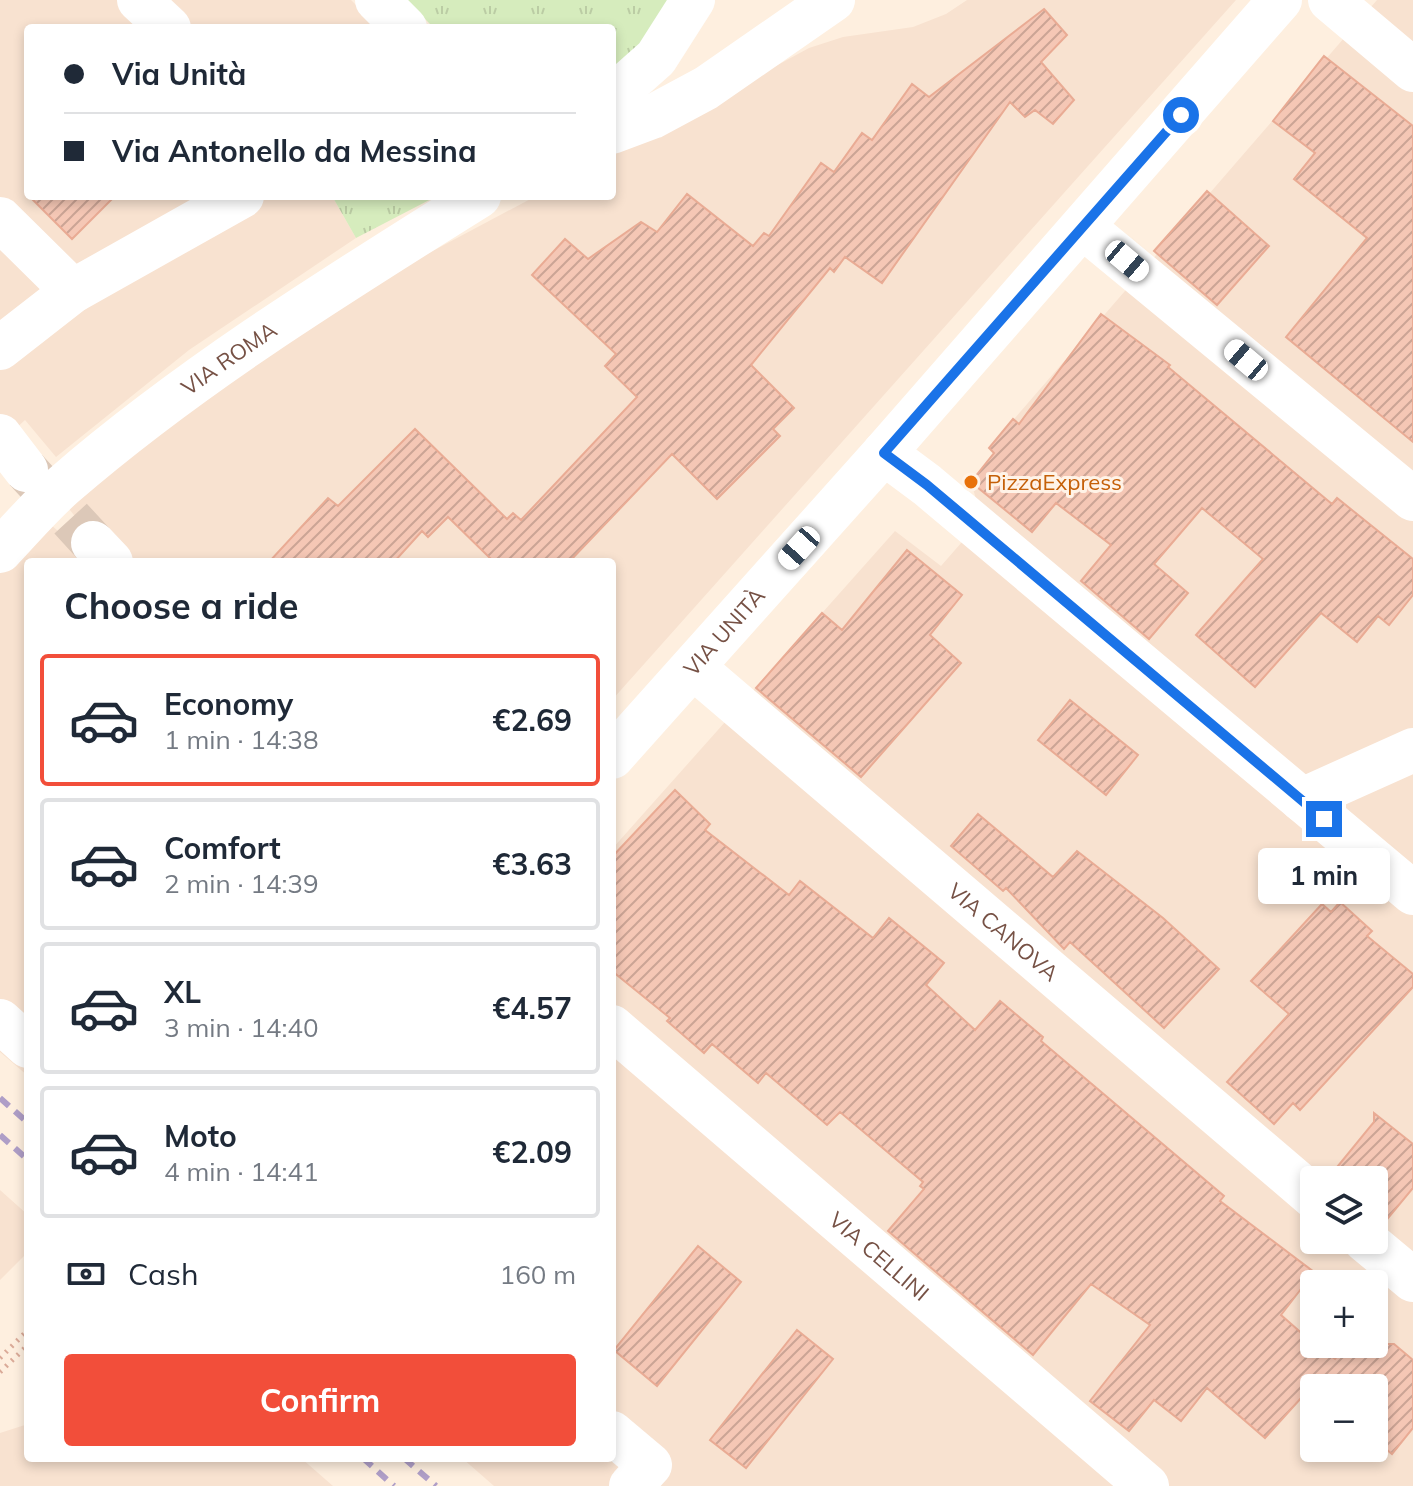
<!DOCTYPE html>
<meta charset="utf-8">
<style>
body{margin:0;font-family:Mulish,sans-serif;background:#f6f6f7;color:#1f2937;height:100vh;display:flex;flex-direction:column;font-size:30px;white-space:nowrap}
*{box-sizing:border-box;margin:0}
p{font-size:26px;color:#747a83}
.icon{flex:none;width:44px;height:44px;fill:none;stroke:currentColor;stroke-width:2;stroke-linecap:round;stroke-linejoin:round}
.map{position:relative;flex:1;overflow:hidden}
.drawer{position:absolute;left:24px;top:558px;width:592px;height:904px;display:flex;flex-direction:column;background:#fff;border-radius:8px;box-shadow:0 4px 12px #0003}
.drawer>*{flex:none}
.hud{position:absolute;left:24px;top:24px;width:592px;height:176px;border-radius:8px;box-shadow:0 4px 12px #0003;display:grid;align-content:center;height:176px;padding:0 40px;background:#fff}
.fabs{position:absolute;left:1300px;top:1166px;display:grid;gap:16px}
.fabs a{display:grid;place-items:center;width:88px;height:88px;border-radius:8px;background:#fff;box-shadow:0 4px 12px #0003;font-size:40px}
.end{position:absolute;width:36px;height:36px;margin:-18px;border:10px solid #1a73e8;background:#fff;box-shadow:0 0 0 4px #fff}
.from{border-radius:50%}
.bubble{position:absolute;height:56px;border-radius:8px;background:#fff;box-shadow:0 4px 12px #0003;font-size:26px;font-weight:700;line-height:56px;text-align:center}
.car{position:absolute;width:24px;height:48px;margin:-24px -12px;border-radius:10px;box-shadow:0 0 6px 2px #0007;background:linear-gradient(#fff 24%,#345 0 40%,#fff 0 76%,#345 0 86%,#fff 0)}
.hud b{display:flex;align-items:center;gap:28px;height:76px;font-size:30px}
.hud b+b{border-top:2px solid #e0e1e3}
.hud i{width:20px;height:20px;background:#1f2937}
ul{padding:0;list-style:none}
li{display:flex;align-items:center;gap:24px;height:132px;margin:0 16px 12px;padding:0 24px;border:4px solid #e0e1e3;border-radius:8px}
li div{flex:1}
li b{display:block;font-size:30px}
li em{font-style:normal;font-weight:700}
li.on{border-color:#f24e3a}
li>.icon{width:72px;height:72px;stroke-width:1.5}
h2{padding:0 40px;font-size:36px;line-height:96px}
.pay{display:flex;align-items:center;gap:20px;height:88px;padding:0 40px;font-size:30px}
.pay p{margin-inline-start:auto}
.action{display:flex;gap:16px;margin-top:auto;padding:16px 40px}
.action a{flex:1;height:92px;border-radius:8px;background:#f24e3a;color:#fff;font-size:32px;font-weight:700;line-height:92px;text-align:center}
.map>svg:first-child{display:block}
.residential{fill:#f8e2d0;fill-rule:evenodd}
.grass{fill:url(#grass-tufts)}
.building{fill:url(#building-hatch);stroke:#e9ab94;stroke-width:2}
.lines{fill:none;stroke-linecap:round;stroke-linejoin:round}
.minor-tunnel{stroke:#dcc8b8;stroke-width:44;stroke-dasharray:44 22;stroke-linecap:butt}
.path{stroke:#daaa98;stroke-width:5;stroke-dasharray:2 6;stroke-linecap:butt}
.minor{stroke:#fff;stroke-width:44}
.rail{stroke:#af9ec7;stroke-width:6;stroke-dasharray:12 8;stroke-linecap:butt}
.route{stroke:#1a73e8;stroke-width:10}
.food-dot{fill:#e8710a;stroke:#fff3e7;stroke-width:3}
.labels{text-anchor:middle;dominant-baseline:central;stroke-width:6;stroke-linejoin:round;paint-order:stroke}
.street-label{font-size:22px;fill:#765145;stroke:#fff3e7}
.food-label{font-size:22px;fill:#c56008;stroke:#fff3e7;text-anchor:start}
</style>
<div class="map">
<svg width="1413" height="1486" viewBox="0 0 1413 1486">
<defs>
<pattern id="grass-tufts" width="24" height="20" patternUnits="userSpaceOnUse" patternTransform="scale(2)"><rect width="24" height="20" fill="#d6ecbd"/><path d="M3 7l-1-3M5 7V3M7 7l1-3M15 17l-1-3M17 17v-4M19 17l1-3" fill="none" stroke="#bbcca4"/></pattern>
<pattern id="building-hatch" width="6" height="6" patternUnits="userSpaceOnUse" patternTransform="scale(2)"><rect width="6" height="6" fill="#f5c7b5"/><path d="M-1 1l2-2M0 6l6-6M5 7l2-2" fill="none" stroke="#cba495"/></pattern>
</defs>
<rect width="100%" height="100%" fill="#feefdf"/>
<path class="residential" d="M0 0H351L379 28H28V196H332L356 238 189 350 56 457 25 420 0 443Z
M967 0H1236L612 700V562H28V1076L0 1052V572L48 522 60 533 77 519 66 505 119 459 350 295 536 196H612V155L809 48 843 37 913 27 946 14Z
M1377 0H1413V1486H494L462 1458H612V849L895 531 941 566 982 519 971 482 994 453 989 448ZM1314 1180H1374V1240H1314ZM1314 1284H1374V1344H1314ZM1314 1388H1374V1448H1314Z
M0 1190 28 1215V1252L0 1280Z
M28 1424V1458H301L333 1486H0V1433Z"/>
<path class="grass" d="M406 0H670L640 46 612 77V28H434Z
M332 196H437L356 238Z"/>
<path class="building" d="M1044 9 1067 35 1041 62 1074 100 1053 124 1035 110 1025 117 1010 102 882 283 845 257 834 272 830 268 751 365 794 408 773 429 780 436 717 499 672 454 569 562H494L448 517 428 537 422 531 394 562H269L328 498 338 506 415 429 507 519 513 513 521 520 637 397 605 366 616 354 532 275 565 239 588 259 641 222 657 232 687 194 753 246 764 233 769 236 821 163 834 172 862 133 872 140 912 84 929 97Z
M1324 56 1413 126V442L1286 337 1367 238 1294 179 1315 153 1273 121Z
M1207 191 1269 246 1217 305 1154 251Z
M29 196H115L72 239Z
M1101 314 1170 365 1168 367 1332 504 1337 498 1413 559V595L1389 625 1378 616 1357 642 1321 613 1255 687 1196 635 1263 559 1202 508 1154 564 1188 593 1149 639 1081 581 1111 545 1056 503 1032 532 971 482 994 453 989 448 1013 419 1019 424Z
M907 550 962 595 930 635 961 663 861 777 756 688 822 613 842 630Z
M1070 700 1138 755 1106 795 1038 740Z
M675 790 710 824 705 830 789 895 800 881 873 938 889 918 944 963 926 985 975 1030 1000 1001 1043 1037 1041 1041 1224 1196 1220 1201 1314 1272 1281 1315 1314 1344 1335 1359 1347 1344H1394L1413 1360V1428L1392 1454 1374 1439V1388L1311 1387 1265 1438 1207 1388 1181 1421 1154 1400 1129 1431 1090 1401 1150 1325 1091 1284 1033 1355 888 1231 924 1189 920 1186 923 1182 840 1112 827 1125 766 1073 758 1083 712 1044 704 1053 667 1021 670 1018 612 971V857Z
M978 814 1053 877 1077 851 1163 918 1219 969 1164 1028 1070 942 1064 949 1006 888 1003 891 951 846Z
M1340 902 1372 931 1367 936 1413 974V987L1300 1110 1293 1103 1274 1124 1227 1082 1289 1014 1251 981 1322 904 1331 912Z
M1374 1113 1413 1144V1188L1384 1223 1374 1217V1180L1329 1177 1374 1122Z
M698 1246 741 1282 657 1386 614 1350Z
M797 1330 833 1359 746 1468 710 1440Z"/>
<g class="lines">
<path class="minor-tunnel" d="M26 470 93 543"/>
<path class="path" d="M0 1358 28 1330
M0 1372 28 1345"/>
<g class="minor">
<path d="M139 0 169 28"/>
<path d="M377 0 405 28"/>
<path d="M1330 0 1413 70"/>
<path d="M612 97 656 58 693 0"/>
<path d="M612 132 652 117 706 88 833 0"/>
<path d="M0 219 73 291"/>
<path d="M1083 227 1413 499"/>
<path d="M0 348 73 291 242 196"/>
<path d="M0 436 26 470"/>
<path d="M884 453 927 485 1413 893"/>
<path d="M93 543 111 562"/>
<path id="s1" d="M0 551C21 529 41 505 64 485 191 375 337 285 479 196"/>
<path id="s2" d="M693 667 1314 1197"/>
<path id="s3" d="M612 757 884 453 1280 0"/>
<path d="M1302 800 1413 750"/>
<path d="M0 1021 28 1046"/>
<path id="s4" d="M612 1027 1147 1486"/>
<path d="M1365 1240 1413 1280"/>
<path d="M612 1433 650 1465 631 1486"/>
</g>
<path class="rail" d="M0 1098 28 1123
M0 1135 28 1160
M363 1458 394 1486
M404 1458 436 1486"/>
</g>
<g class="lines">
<path class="route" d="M1181 115 884 453 927 485 1324 819"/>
</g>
<circle class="food-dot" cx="971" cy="482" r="8"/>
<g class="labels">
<g class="street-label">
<text stroke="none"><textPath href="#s1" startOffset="300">VIA ROMA</textPath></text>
<text stroke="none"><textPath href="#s3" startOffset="168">VIA UNITÀ</textPath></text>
<text stroke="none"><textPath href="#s2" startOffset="408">VIA CANOVA</textPath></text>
<text stroke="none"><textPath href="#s4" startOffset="352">VIA CELLINI</textPath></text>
</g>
<g class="food-label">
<text x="987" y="482">PizzaExpress</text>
</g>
</g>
</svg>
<div class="fabs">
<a><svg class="icon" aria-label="layers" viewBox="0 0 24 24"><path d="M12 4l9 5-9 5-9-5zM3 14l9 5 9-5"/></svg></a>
<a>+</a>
<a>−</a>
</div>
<i class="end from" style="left:1181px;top:115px"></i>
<i class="end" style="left:1324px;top:819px"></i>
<div class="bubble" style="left:1258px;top:848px;width:132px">1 min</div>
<i class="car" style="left:1127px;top:261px;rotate:130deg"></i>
<i class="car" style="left:1246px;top:360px;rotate:310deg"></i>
<i class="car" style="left:799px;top:548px;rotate:222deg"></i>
<div class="hud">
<b><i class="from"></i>Via Unità</b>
<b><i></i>Via Antonello da Messina</b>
</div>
<section class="drawer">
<h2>Choose a ride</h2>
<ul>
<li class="on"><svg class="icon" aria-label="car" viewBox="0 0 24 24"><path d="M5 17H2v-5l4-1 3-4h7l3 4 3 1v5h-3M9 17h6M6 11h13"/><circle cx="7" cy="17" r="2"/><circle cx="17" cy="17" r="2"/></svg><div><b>Economy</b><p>1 min · 14:38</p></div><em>€2.69</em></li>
<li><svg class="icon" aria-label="car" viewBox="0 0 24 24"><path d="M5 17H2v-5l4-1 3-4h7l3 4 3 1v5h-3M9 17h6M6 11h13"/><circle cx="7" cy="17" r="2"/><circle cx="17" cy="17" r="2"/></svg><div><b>Comfort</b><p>2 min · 14:39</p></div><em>€3.63</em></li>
<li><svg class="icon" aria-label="car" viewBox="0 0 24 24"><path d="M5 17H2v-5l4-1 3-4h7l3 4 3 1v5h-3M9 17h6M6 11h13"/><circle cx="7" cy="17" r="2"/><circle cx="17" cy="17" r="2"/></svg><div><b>XL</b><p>3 min · 14:40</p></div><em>€4.57</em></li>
<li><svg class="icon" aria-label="car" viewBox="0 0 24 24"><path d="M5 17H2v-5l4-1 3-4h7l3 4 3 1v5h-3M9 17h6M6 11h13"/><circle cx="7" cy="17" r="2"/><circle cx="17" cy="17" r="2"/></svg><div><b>Moto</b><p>4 min · 14:41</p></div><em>€2.09</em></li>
</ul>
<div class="pay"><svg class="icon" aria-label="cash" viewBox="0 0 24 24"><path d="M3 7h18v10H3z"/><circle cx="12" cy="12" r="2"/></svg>Cash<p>160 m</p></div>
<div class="action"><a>Confirm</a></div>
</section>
</div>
